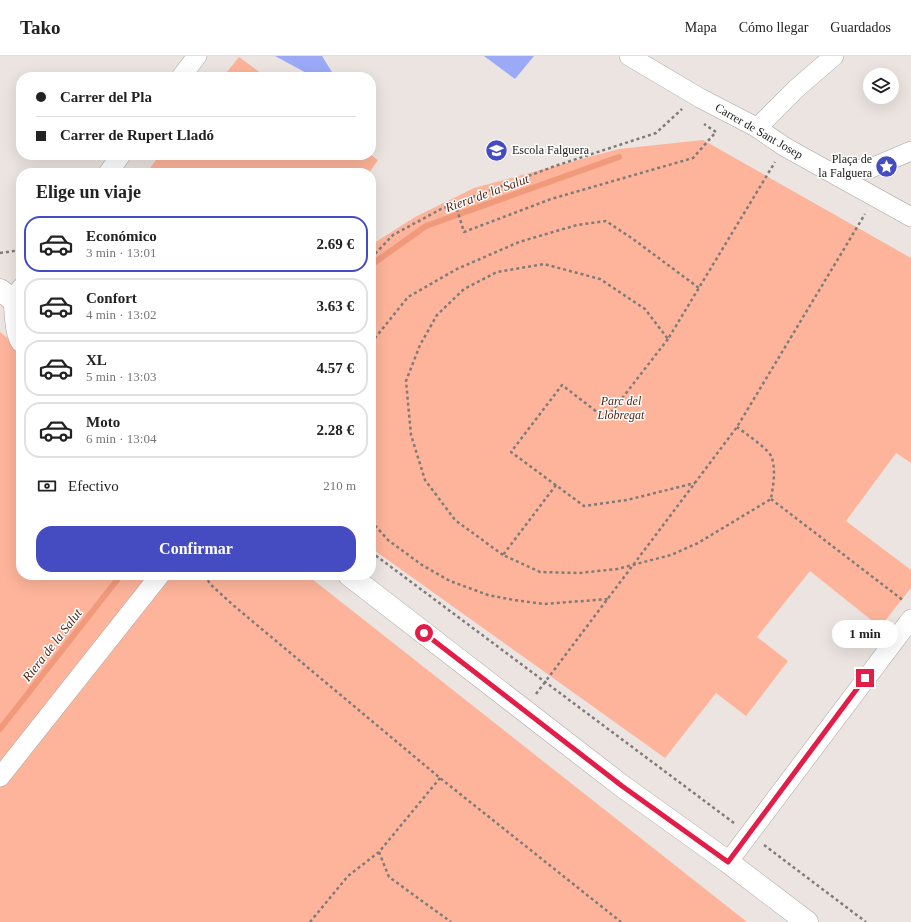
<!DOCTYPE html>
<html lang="es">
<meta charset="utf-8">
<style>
body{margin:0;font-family:"Times New Roman",serif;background:#f6f6f6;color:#222;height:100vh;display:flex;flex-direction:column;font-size:15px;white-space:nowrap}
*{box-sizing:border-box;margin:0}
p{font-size:13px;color:#767676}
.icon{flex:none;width:22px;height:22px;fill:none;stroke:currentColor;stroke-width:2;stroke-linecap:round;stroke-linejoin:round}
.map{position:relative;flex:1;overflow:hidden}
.sheet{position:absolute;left:16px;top:112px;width:360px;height:412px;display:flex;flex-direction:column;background:#fff;border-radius:16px;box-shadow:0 4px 16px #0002}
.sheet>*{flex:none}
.hud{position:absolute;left:16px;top:16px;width:360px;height:88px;border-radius:16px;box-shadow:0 4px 16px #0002;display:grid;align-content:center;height:88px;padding:0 20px;background:#fff}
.tools{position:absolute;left:863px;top:12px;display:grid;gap:8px}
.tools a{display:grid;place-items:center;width:36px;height:36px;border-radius:50%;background:#fff;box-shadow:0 4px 16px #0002;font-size:20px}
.end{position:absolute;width:18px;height:18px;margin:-9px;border:5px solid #e11d48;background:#fff;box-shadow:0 0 0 2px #fff}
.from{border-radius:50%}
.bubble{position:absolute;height:28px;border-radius:14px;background:#fff;box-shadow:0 4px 16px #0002;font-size:13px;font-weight:800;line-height:28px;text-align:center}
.hud b{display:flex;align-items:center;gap:14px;height:38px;font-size:15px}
.hud b+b{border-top:1px solid #e0e0e0}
.hud i{width:10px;height:10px;background:#222}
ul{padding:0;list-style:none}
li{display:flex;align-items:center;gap:12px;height:56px;margin:0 8px 6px;padding:0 12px;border:2px solid #e0e0e0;border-radius:16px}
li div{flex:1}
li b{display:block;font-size:15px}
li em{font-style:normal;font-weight:800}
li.selected{border-color:#454bc1}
li>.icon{width:36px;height:36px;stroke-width:1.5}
h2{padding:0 20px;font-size:18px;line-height:48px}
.pay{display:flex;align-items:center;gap:10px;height:44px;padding:0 20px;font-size:15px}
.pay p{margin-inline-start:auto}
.cta{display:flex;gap:8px;margin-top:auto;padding:8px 20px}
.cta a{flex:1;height:46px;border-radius:16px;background:#454bc1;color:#fff;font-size:16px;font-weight:800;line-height:46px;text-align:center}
header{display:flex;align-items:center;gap:24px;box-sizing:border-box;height:56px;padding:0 20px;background:#fff;border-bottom:1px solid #e0e0e0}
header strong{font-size:19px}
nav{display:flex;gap:22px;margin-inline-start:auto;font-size:14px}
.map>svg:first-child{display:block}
.green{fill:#fdb49a}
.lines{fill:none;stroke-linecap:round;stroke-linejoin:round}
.stream{stroke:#f09a7b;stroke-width:6}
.building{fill:#9baaf7}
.minor-casing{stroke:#aca5a2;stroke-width:20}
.major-casing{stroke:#aca5a2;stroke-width:23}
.path{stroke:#807b79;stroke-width:2.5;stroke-dasharray:3 3;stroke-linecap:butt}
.minor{stroke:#fff;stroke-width:19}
.major{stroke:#fff;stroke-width:22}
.route{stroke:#e11d48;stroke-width:5}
.labels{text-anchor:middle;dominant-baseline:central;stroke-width:3;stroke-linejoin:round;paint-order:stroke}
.street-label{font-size:12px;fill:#1c1918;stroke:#fff}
.poi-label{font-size:12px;fill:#1c1918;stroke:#fff;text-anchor:start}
.park-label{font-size:12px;font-style:italic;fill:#511d07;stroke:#fff}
.water-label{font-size:13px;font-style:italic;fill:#541f0a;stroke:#fff}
</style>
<header>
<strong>Tako</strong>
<nav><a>Mapa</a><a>Cómo llegar</a><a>Guardados</a></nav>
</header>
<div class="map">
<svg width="911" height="866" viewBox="0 0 911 866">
<rect width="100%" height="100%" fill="#ebe4e1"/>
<path class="green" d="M239 1 266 21H223Z
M703 84 911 202V407L896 397 846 465 911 514V532L880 571 810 515 757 581 788 605 746 660 716 637 665 702 371 492V189L415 161 474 132 619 93Z
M160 99H371L378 104 369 117H146Z
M0 276 21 293V519H307L747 866H0Z"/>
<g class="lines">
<path class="stream" d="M371 209 426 170 619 101
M0 673 121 519"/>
</g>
<path class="building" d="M275 0H322L335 21H314Z
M484 0H534L515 23Z"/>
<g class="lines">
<defs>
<path id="minor" d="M629 0 700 42 754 70 785 91 911 161
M181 21 197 0
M757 72 797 32 834 0
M829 115 869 113 911 95
M108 117 121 99
M21 232 13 243C14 254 14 278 21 287
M0 721 160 519
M728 806 911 563"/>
<path id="major" d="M0 234 21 250
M349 519 622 730 728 806 807 866"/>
</defs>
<use href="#minor" class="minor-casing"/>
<use href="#major" class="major-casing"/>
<path class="path" d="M455 147 464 176 551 143 693 102 716 76 704 68
M0 197 21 194
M371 202 393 179 441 153 555 110 656 77 682 53
M668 283 606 363 562 329 511 396 584 450 627 444 695 427
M371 287 408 241 457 213 519 186 577 169 606 165 633 183 699 232
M556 429 503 499 540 516 579 517 617 513 671 499 698 487 771 443C773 430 776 416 772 402 770 394 745 377 737 371
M771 443 904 545
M371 465 388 484 422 509 450 525 488 539 514 544 544 548 608 543
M371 496 734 767
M503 499 455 464 425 424 411 379 406 325 420 289 437 259 464 233 497 216 544 208 600 223 645 253 668 283 775 106
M205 519 210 528 233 549 440 722 621 866
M536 638 737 371 865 158
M764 789 866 866
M379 796 389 821 451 866
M310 866 348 820 379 796 440 722"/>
<use href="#minor" class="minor"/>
<use href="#major" class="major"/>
</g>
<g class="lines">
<path class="route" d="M424 577 622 730 728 806 865 622"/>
</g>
<defs>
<symbol id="school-disc" viewBox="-11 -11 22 22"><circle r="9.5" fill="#454bc1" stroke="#fff"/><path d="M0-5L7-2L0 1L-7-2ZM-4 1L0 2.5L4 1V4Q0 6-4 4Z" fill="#fff"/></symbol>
<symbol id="sight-disc" viewBox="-11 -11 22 22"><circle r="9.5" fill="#454bc1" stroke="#fff"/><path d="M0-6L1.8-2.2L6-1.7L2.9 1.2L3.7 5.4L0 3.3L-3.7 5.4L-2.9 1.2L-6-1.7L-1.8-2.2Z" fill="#fff"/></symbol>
</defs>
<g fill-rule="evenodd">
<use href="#school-disc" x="484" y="82" width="25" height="25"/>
<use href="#sight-disc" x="874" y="98" width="25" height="25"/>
</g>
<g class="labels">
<g class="street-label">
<text transform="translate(759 75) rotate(30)">Carrer de Sant Josep</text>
</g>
<g class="poi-label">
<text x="512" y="94">Escola Falguera</text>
<text x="872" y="103" text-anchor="end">Plaça de<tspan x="872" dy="14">la Falguera</tspan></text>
</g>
<g class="park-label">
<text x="621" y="345">Parc del<tspan x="621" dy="14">Llobregat</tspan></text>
</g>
<g class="water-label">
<text transform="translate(487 137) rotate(-20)">Riera de la Salut</text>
<text transform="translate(52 589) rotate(-52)">Riera de la Salut</text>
</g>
</g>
</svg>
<div class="tools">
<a><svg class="icon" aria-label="layers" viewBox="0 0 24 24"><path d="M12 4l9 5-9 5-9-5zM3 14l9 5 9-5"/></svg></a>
</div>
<i class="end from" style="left:424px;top:577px"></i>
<i class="end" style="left:865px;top:622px"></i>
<div class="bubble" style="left:832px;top:564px;width:66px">1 min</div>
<div class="hud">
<b><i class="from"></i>Carrer del Pla</b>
<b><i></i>Carrer de Rupert Lladó</b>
</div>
<section class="sheet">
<h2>Elige un viaje</h2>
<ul>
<li class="selected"><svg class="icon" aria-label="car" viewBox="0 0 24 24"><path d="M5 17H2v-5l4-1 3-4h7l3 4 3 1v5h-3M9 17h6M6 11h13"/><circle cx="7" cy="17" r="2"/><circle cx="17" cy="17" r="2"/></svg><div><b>Económico</b><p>3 min · 13:01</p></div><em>2.69 €</em></li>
<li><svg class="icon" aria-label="car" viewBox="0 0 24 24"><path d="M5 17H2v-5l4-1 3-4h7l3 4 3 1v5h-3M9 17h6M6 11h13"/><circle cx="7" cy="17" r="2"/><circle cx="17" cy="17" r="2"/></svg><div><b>Confort</b><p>4 min · 13:02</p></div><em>3.63 €</em></li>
<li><svg class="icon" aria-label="car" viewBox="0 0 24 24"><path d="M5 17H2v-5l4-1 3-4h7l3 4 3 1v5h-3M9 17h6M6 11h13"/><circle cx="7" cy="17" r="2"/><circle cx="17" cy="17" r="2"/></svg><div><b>XL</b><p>5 min · 13:03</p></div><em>4.57 €</em></li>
<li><svg class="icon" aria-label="car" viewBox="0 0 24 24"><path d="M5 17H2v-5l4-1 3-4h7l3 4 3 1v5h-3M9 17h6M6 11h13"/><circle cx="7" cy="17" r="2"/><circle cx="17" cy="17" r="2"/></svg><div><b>Moto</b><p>6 min · 13:04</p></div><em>2.28 €</em></li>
</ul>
<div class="pay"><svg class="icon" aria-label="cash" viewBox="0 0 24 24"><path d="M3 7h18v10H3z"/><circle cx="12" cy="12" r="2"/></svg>Efectivo<p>210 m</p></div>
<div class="cta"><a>Confirmar</a></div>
</section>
</div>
